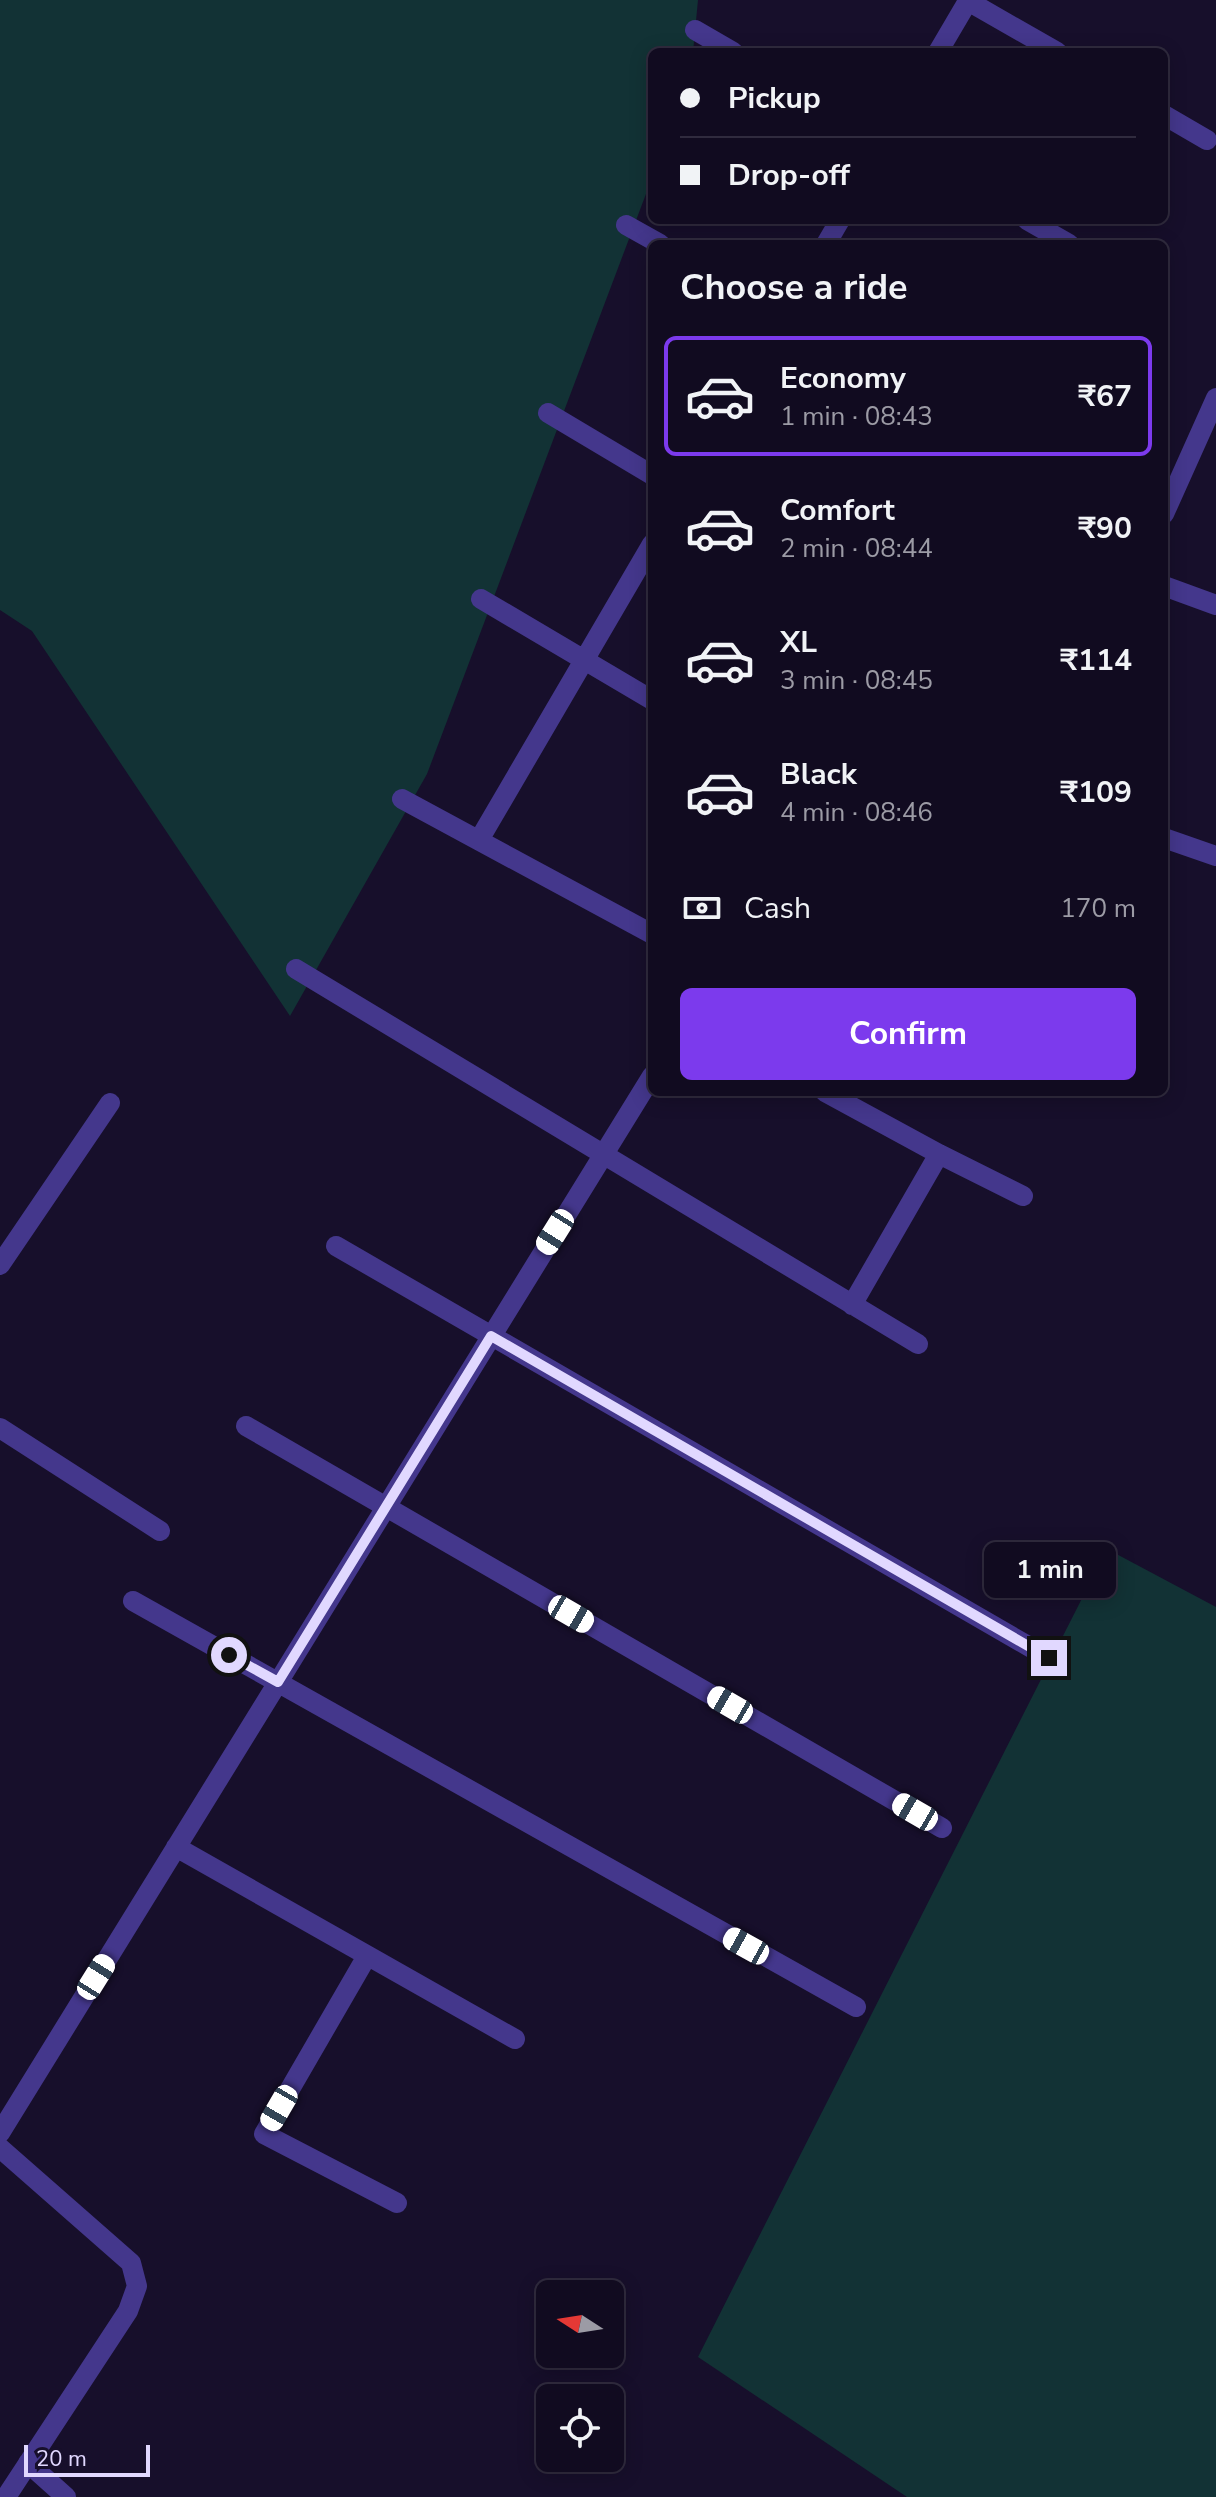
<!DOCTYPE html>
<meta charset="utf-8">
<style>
body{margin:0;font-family:"Nunito Sans",sans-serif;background:#1e192d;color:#f1f3f6;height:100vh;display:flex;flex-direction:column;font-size:30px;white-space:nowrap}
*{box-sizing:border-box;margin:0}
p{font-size:26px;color:#9c9ba5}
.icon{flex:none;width:44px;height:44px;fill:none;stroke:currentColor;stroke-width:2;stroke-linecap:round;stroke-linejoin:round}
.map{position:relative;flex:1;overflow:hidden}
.drawer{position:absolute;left:648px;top:240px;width:520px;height:856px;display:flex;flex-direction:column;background:#110b20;border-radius:12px;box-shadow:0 4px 20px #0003,0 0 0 2px #302b3e}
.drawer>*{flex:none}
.guide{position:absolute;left:648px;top:48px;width:520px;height:176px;border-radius:12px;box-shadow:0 4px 20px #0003,0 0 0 2px #302b3e;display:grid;align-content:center;height:176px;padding:0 32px;background:#110b20}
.needle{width:52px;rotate:282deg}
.controls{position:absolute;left:536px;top:2280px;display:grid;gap:16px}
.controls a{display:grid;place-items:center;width:88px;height:88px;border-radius:12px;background:#110b20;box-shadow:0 4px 20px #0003,0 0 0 2px #302b3e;font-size:40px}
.scale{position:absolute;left:24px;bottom:20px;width:126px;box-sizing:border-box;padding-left:8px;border:4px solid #e1d8ff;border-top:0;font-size:22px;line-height:28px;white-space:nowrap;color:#e1d8ff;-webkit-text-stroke:6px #170f2b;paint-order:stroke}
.end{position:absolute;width:36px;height:36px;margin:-18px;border:10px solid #e1d8ff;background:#111;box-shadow:0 0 0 4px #111}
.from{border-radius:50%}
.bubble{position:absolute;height:56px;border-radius:12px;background:#110b20;box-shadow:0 4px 20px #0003,0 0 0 2px #302b3e;font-size:26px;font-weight:700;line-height:56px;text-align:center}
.car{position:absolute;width:24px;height:48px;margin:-24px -12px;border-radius:10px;box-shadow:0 0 6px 2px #0007;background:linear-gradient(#fff 24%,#345 0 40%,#fff 0 76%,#345 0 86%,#fff 0)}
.guide b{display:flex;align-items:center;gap:28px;height:76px;font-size:30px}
.guide b+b{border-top:2px solid #302b3e}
.guide i{width:20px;height:20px;background:#f1f3f6}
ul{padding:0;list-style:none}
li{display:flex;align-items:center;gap:24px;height:120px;margin:0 16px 12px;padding:0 16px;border:4px solid transparent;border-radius:12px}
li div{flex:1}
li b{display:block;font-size:30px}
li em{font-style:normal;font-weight:700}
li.on{border-color:#7c3aed}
li>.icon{width:72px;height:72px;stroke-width:1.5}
h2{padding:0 32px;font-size:36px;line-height:96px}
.pay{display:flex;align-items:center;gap:20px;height:88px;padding:0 32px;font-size:30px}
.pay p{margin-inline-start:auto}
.cta{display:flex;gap:16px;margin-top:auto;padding:16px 32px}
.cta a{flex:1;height:92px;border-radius:12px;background:#7c3aed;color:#fff;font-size:32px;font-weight:700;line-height:92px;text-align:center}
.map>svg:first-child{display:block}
.green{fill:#123235}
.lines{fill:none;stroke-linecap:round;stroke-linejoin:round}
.minor{stroke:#44378c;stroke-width:20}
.route{stroke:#e1d8ff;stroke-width:10}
</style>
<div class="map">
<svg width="1216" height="2497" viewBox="0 0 1216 2497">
<rect width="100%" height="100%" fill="#170f2b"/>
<path class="green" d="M0 0H698L693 52H652V178L427 774 290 1016 32 631 0 610Z
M1107 1549 1216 1607V2497H907L698 2357Z"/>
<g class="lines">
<path class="minor" d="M695 30 733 52
M938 52 968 1 1057 52
M1164 115 1207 140
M1027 220 1069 244
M626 225 660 244
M826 244 840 220
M548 413 652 475
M1164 514 1216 398
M1164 586 1216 605
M481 599 652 700
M402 799 652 934
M1164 838 1216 856
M479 840 652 544
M296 969 918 1344
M825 1092 939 1154 1023 1196
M336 1246 1049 1658
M0 1265 110 1103
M852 1305 939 1154
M246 1426 942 1828
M0 1428 160 1531
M133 1601 856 2007
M176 1847 515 2039
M367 1956 264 2134 397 2203
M0 2133 652 1076
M0 2148 131 2263 137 2286 128 2311 6 2497
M28 2463 66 2497"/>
</g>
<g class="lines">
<path class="route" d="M229 1655 278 1682 491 1336 1049 1658"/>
</g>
</svg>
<div class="controls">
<a><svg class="needle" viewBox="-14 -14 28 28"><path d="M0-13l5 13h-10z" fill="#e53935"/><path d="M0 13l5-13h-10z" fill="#9c9ba5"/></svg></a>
<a><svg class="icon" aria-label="locate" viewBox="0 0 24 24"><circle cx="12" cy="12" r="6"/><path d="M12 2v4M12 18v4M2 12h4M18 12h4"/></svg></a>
</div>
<div class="scale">20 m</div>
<i class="end from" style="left:229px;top:1655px"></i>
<i class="end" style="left:1049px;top:1658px"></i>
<div class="bubble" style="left:984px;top:1542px;width:132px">1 min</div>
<i class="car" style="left:555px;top:1232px;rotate:212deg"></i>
<i class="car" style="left:571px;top:1614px;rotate:120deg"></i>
<i class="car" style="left:730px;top:1705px;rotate:300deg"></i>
<i class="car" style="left:915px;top:1812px;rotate:300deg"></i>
<i class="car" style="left:746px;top:1946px;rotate:299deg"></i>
<i class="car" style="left:96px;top:1977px;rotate:32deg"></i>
<i class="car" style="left:279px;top:2108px;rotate:210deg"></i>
<div class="guide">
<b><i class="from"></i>Pickup</b>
<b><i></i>Drop-off</b>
</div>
<section class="drawer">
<h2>Choose a ride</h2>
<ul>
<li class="on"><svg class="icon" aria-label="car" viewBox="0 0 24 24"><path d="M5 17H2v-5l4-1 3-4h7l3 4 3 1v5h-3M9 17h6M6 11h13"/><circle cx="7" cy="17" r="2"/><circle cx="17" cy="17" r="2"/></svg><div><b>Economy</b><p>1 min · 08:43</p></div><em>₹67</em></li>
<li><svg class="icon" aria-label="car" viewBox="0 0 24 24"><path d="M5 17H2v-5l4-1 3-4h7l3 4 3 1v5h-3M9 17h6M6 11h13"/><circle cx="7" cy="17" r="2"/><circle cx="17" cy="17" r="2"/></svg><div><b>Comfort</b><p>2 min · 08:44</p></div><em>₹90</em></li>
<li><svg class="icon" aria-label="car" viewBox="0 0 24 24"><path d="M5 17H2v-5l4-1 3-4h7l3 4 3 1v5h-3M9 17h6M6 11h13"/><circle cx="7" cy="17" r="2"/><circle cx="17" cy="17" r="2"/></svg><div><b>XL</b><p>3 min · 08:45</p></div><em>₹114</em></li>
<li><svg class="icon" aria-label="car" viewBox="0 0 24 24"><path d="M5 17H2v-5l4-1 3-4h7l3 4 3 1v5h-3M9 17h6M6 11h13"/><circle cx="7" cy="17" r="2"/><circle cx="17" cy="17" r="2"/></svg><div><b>Black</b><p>4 min · 08:46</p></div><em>₹109</em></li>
</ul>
<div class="pay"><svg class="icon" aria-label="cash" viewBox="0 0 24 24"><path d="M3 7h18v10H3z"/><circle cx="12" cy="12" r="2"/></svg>Cash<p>170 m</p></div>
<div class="cta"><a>Confirm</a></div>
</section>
</div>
